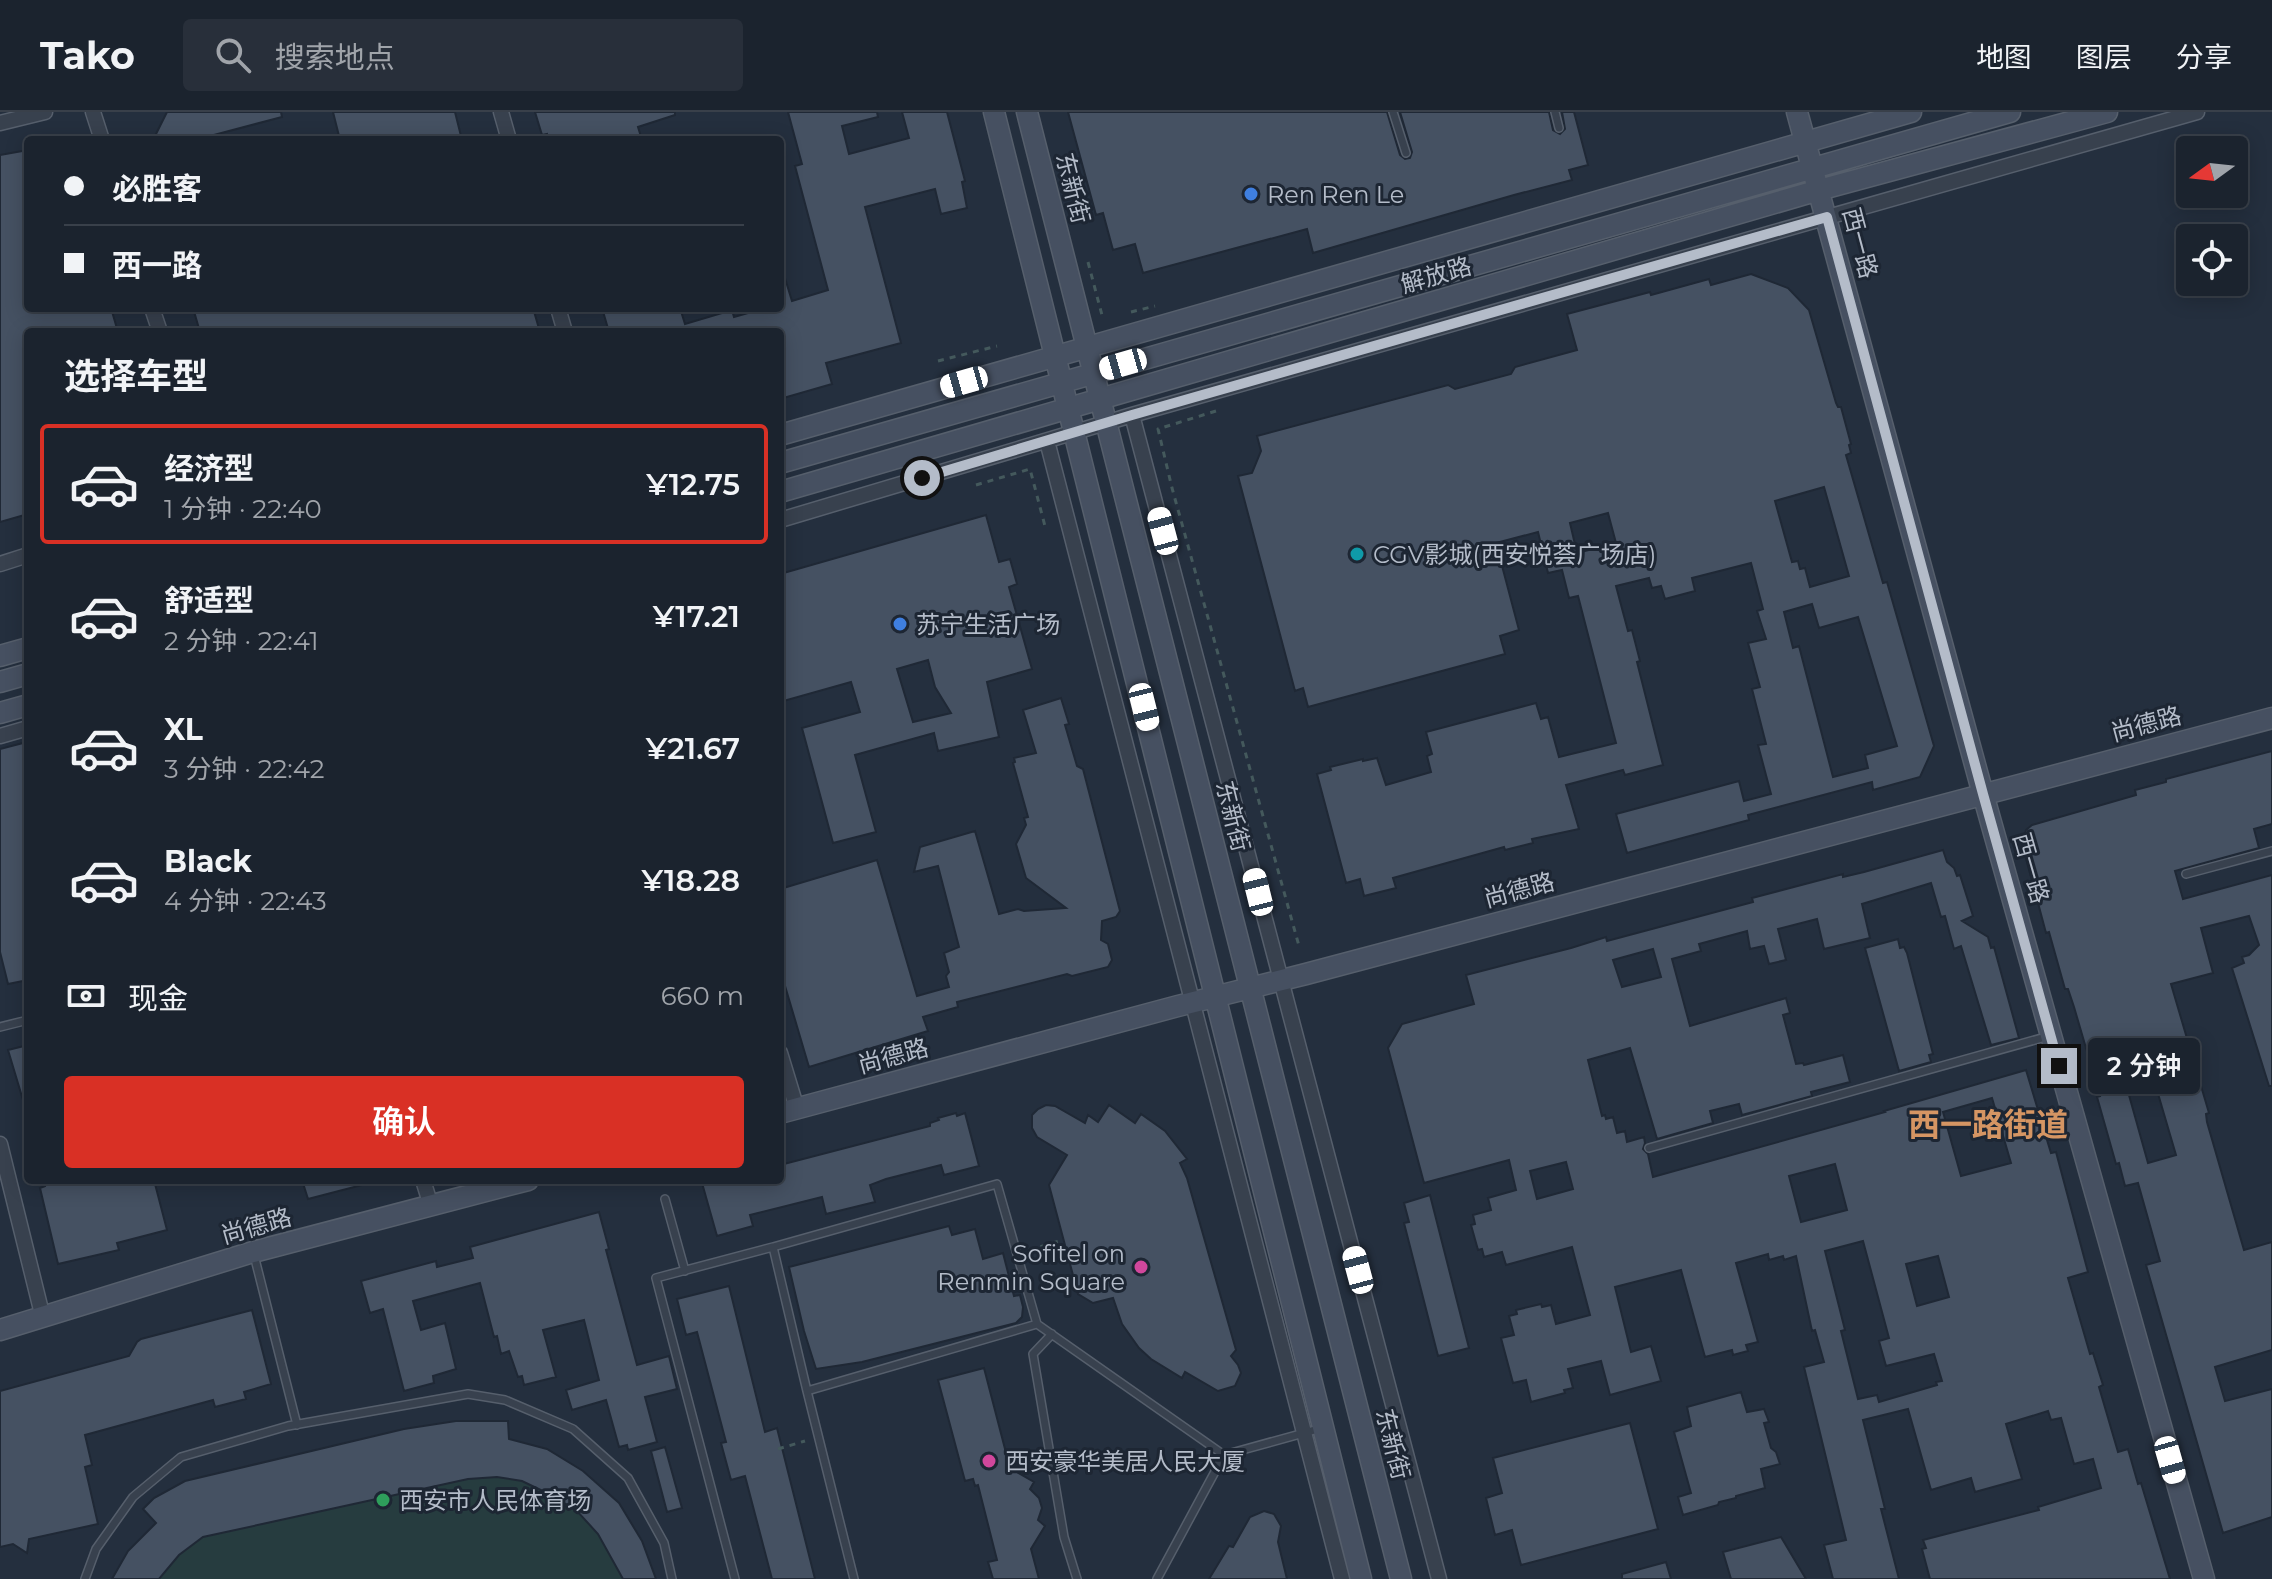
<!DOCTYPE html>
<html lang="zh">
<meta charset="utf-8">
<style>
body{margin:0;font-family:Montserrat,"Noto Sans SC",sans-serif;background:#282f3a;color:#f1f3f6;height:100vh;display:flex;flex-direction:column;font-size:30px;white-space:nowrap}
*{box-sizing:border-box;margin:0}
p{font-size:26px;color:#a0a4aa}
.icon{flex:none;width:44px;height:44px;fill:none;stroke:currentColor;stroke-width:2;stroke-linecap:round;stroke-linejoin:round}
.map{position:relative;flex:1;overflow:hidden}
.panel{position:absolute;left:24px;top:216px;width:760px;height:856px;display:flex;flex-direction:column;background:#1b232e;border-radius:8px;box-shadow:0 4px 20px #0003,0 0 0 2px #39404a}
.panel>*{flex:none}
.hud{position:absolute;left:24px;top:24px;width:760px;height:176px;border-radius:8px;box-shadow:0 4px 20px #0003,0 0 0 2px #39404a;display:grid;align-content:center;height:176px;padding:0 40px;background:#1b232e}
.needle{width:52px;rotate:255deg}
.controls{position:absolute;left:2176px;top:24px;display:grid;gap:16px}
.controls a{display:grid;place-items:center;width:72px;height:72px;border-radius:8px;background:#1b232e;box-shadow:0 4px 20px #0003,0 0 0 2px #39404a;font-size:40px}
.end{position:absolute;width:36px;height:36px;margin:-18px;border:10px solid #b4bcc9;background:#111;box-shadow:0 0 0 4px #111}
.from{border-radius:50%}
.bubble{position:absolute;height:56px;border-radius:8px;background:#1b232e;box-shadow:0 4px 20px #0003,0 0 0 2px #39404a;font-size:26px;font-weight:600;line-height:56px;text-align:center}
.car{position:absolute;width:24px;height:48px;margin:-24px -12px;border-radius:10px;box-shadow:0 0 6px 2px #0007;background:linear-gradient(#fff 24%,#345 0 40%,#fff 0 76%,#345 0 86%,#fff 0)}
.hud b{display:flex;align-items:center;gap:28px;height:76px;font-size:30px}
.hud b+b{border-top:2px solid #39404a}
.hud i{width:20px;height:20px;background:#f1f3f6}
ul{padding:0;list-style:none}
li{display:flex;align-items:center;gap:24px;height:120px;margin:0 16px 12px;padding:0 24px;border:4px solid transparent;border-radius:8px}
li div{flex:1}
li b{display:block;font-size:30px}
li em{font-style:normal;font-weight:600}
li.on{border-color:#d93025}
li>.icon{width:72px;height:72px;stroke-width:1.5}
h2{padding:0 40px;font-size:36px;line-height:96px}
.pay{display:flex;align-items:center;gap:20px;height:88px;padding:0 40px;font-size:30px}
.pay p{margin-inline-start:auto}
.cta{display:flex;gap:16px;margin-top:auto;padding:16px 40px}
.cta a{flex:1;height:92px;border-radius:8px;background:#d93025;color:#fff;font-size:32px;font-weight:600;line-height:92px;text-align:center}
header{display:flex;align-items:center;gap:48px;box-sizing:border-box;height:112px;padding:0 40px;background:#1b232e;border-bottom:2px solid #39404a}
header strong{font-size:38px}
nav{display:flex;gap:44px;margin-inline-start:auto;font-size:28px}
.search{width:560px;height:72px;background:#282f3a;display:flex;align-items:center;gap:20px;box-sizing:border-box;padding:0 28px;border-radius:8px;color:#a0a4aa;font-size:30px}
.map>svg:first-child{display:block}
.green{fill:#263c3f}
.building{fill:#455162;stroke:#1f2835;stroke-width:2;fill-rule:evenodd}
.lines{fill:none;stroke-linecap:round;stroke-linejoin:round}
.lane-casing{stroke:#565f6c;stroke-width:10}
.street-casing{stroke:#565f6c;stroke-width:17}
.secondary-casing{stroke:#565f6c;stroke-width:23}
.path{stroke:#44595c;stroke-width:3;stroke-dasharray:6 6;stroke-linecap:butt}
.lane{stroke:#38414e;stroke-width:7}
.street{stroke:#38414e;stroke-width:14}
.secondary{stroke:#465061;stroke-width:20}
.route{stroke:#b4bcc9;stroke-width:10}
.shop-dot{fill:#3f7fe0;stroke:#1d2633;stroke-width:3}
.culture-dot{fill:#0f9aa8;stroke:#1d2633;stroke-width:3}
.hotel-dot{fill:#d1479c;stroke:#1d2633;stroke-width:3}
.leisure-dot{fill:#2e9e5b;stroke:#1d2633;stroke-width:3}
.labels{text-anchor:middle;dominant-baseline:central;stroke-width:6;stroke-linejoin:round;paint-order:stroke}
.street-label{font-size:24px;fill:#b4bcc9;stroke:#1d2633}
.poi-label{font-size:24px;fill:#b4bcc9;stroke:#1d2633;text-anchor:start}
.district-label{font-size:32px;font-weight:bold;fill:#d59563;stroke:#1d2633}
</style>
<header>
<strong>Tako</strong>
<div class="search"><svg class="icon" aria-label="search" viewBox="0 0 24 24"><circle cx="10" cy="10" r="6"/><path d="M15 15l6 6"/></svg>搜索地点</div>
<nav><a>地图</a><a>图层</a><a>分享</a></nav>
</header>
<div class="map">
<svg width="2272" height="1467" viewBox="0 0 2272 1467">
<rect width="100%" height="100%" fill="#242f3e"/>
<path class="green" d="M456 1309H508L509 1327 547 1337 583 1359 619 1391 642 1429 656 1467H112L128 1439 156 1411 143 1397 154 1386 185 1369 404 1317Z"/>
<path class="building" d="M167 0H281L282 5 195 28H153Z
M333 0H455L462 28H340Z
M535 0H675V3L638 15 642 28H548L547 22 542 23Z
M788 0H877L878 5 842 14 849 42 909 26 902 0H947L965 69 962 70 967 96 941 102 935 77 865 95 901 231 826 251 832 272 780 287V220H609L602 196H680L685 212 732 198 734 205 766 196H780V164L784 163 792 189 828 178 795 54 802 52Z
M1068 0H1387L1400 43 1405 47 1410 46 1412 40 1400 0H1549L1553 18 1560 22 1565 17 1562 0H1574L1588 53 1569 58 1572 68 1514 83 1313 141 1307 117 1143 161 1135 132 1113 138 1103 101 1096 103Z
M28 38V196H111L118 220H28V402L0 410V43Z
M1751 162 1788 176 1809 198 1836 291 1838 295H1841L1851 332 1849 333 1851 341 1846 343 1883 471 1887 470 1934 634 1920 665 1873 678 1872 670 1748 703 1749 708 1627 741 1616 702 1739 669 1744 689 1771 682 1758 633 1766 632 1752 577 1760 575 1748 531 1766 527 1757 499 1763 497 1751 451 1692 466 1695 479 1665 487 1661 474 1652 476 1649 466 1616 474 1628 519 1632 518 1640 549 1637 550 1663 653 1625 663 1623 658 1566 673 1579 717 1532 727 1533 731 1505 738 1504 735 1393 766 1396 776 1364 784 1360 767 1346 771 1317 662 1331 658 1330 655 1363 647V649L1377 646 1386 673 1431 660 1427 644 1432 642 1426 620 1536 591 1541 607 1548 605 1559 645 1616 631 1578 484 1569 486 1562 458 1548 461 1538 420 1496 431 1519 518 1500 524 1505 542 1308 595 1303 576 1295 579 1238 364 1252 361 1261 339 1257 324 1448 273 1455 277 1511 262 1515 255 1577 238 1567 202 1650 180 1651 183 1709 167 1711 173ZM1824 375 1849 464 1810 475 1805 456 1800 457 1798 449 1792 450 1775 389ZM1608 401 1616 431 1577 441 1570 411ZM1812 492 1819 516 1858 505 1897 634 1865 643 1868 656 1833 665 1799 534 1793 536 1784 500Z
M193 196H533L540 220H200Z
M986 403 999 450 1010 447 1017 472 1009 475 1032 557 987 570 999 625 938 639 934 621 855 643 876 720 833 731 802 616 860 600 851 570 780 590V462ZM928 548 935 575 951 601 913 610 897 557Z
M1061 586 1069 612 1065 613 1077 654 1083 657 1120 799 1116 805 1102 809 1101 828 1108 832 1112 848 1108 855 1072 864 1067 862 957 890 958 895 923 905 928 919 809 955 780 857V777L877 748 917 884 949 875 946 864 949 860 944 841 959 835 938 754 914 760 920 735 975 719 999 802 1018 797 1024 799 1066 796 1026 766 1016 732 1026 713 1024 706 1028 705 1013 651 1015 650 1014 646 1036 641 1023 598Z
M23 631 28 649V868L8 872 0 840V637Z
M2272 639V712L2254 717 2259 736 2175 759 2183 787 2272 763V974H2269L2232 856 2244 851 2242 845 2249 843 2259 833 2249 804 2201 816 2213 861 2171 872 2209 1001 2206 1002 2207 1010 2244 1138 2272 1130V1238L2215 1255 2225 1289 2272 1277V1405L2223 1421 2146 1153 2160 1149 2138 1071 2125 1074 2119 1051 2116 1052 2097 985 2100 984 2074 895 2068 877H2065L2049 820 2046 821 2022 731 2026 718 2032 713 2136 683 2135 678 2166 670V667ZM2154 968 2176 1043 2148 1051 2127 976Z
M1943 738 1947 750 1954 756 1957 764 1960 763 1973 804 1962 809 1988 825 1991 836 1994 835 2019 926 1991 933 1961 834 1954 837 1945 804 1941 805 1931 771 1862 792 1870 826 1824 837 1817 807 1778 817 1786 848 1769 852 1764 834 1750 837 1747 819 1699 832 1701 839 1672 847 1690 914 1786 886 1790 901 1783 903 1796 952 1803 951 1804 953 1843 943 1850 970 1811 980 1812 984 1742 1003 1739 992 1710 999 1713 1011 1657 1027 1630 936 1588 948 1602 1004 1605 1003 1606 1007 1613 1005 1617 1021 1625 1019 1627 1030 1644 1025 1645 1031 1643 1037 1648 1042 1653 1065 1885 1000 1884 999 2026 958 2051 1041 2056 1040 2088 1160 2068 1166 2090 1242 2093 1241 2103 1273 2099 1275 2118 1340 2128 1337 2138 1372 2141 1371 2170 1467H1930L1922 1437 1926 1436 1923 1428 2039 1398 2038 1395 2101 1376 2093 1347 2074 1352 2061 1306 2051 1308 2048 1299 2006 1312 2022 1367 1975 1380 1971 1366 1931 1378 1908 1297 1863 1308 1885 1397H1881L1899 1467H1833L1824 1433 1846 1428 1804 1255 1824 1250 1815 1218 1812 1219 1796 1144 1784 1148 1783 1144 1769 1148 1768 1142 1736 1151 1758 1230 1746 1233 1748 1239 1733 1243 1732 1238 1705 1245 1681 1158 1615 1175 1631 1240 1651 1234 1661 1269 1610 1283 1601 1249 1568 1257 1573 1276 1564 1278 1565 1281 1531 1290 1526 1268 1513 1271 1501 1226 1514 1223 1509 1204 1517 1202 1516 1198 1541 1192 1542 1195 1551 1193 1556 1212 1590 1203 1572 1135 1506 1153 1502 1140 1484 1145 1482 1137 1478 1138 1471 1113 1475 1112 1473 1103 1491 1098 1488 1086 1516 1078 1509 1048 1424 1071 1388 936 1402 912 1474 892 1466 863 1571 836 1606 825 1607 829 1753 790 1752 786 1843 762V765L1864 760ZM1653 837 1661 865 1622 875 1613 848ZM1992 986 2011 1051 1961 1064 1943 1000ZM1566 1050 1573 1077 1537 1087 1530 1059ZM1835 1052 1847 1098 1801 1110 1789 1064ZM1863 1129 1889 1226 1879 1229 1886 1254 1934 1242 1942 1269 1936 1270 1937 1273 1879 1290 1877 1283 1858 1287 1841 1219 1845 1218 1825 1139ZM1938 1144 1949 1185 1917 1194 1906 1152Z
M1898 827 1900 836 1904 835 1907 841 1933 942 1929 943 1931 950 1899 959 1865 836Z
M28 933V988H23L8 938Z
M1046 993 1055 994 1085 1011 1088 1003 1098 1010 1109 993 1135 1011 1141 1002 1165 1019 1187 1047 1180 1051 1187 1066 1236 1238 1231 1244 1238 1253 1241 1261 1235 1274 1218 1279 1185 1260 1182 1266 1151 1247 1139 1236 1122 1212 1113 1186 1093 1191 1078 1182 1049 1073 1067 1043 1037 1025 1032 1016V1003L1038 997Z
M956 1001 957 1004 965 1001 979 1054 944 1063 941 1053 886 1067 870 1073 875 1090 826 1102 822 1085 750 1103 753 1114 717 1124 702 1071 713 1068H780V1053L930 1014V1011L939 1008 938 1006Z
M44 1068H154L167 1118 117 1131 119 1138 58 1152 40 1076 45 1074Z
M302 1068H362V1073L308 1087Z
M1430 1083 1469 1236 1438 1244 1404 1111 1409 1110 1404 1091Z
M599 1100 609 1137 606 1138 637 1253 669 1244 677 1277 645 1285 657 1330 628 1338 627 1333 619 1335 606 1288 572 1298 566 1278 599 1268 584 1208 543 1218 556 1265 524 1273 522 1264 518 1265 509 1239 501 1242 497 1224 494 1225 480 1171 413 1189 421 1218 445 1211 456 1257 433 1264 434 1271 404 1279 383 1197 370 1201 361 1169 436 1149 437 1155 473 1146 470 1135Z
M949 1114 952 1123 975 1117 983 1147 1003 1141 1014 1184 1020 1183 1023 1195 1022 1205 1016 1211 862 1250 816 1257 804 1219 789 1155Z
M729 1174 765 1320 777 1316 815 1467H772L745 1364 731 1368 721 1331 726 1330 697 1220 686 1223 677 1187Z
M252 1198 271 1272 244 1280 246 1287 215 1295 213 1288 85 1323 92 1353 85 1355 98 1412 29 1427 27 1441 13 1432 0 1435V1279L129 1244 137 1230 141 1227Z
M984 1256 1010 1356 1034 1370 1030 1377 1039 1386 1042 1396 1038 1408 1045 1414 1031 1437 1039 1467H993L988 1450 997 1448 978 1373 975 1374 973 1367 965 1369 938 1268Z
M1741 1280 1747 1300 1764 1297 1769 1310 1764 1311 1771 1336 1776 1340 1780 1352 1761 1357 1765 1376 1736 1384V1386L1719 1390 1718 1393 1683 1403 1678 1385 1691 1381 1674 1320 1691 1314 1687 1295Z
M456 1309H508L509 1327 547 1337 583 1359 619 1391 642 1429 656 1467H623L598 1422 577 1399 549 1382 522 1369 497 1365 468 1367 203 1425 179 1443 159 1467H112L128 1439 156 1411 143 1397 154 1386 185 1369 404 1317Z
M1630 1311 1658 1417 1521 1453 1512 1418 1495 1423 1486 1386 1502 1381 1493 1346Z
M665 1335 682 1396 667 1400 651 1339Z
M1264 1399 1274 1402 1281 1414 1278 1430 1287 1467H1209L1229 1434 1233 1435 1250 1405Z
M1781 1425 1806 1467H1731L1723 1440Z
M1666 1450 1671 1467H1622V1462Z"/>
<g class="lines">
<defs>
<path id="lane" d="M1393 0 1406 41
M1555 0 1559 16
M2186 762 2272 739
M0 915 28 908
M1649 1036 2049 924
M665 1087 685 1159
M254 1143 297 1313
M1037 1212 997 1072 773 1135 807 1279 1037 1212 1224 1343
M1052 1222 1033 1242 1064 1425 1077 1467
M807 1279 854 1467
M85 1467 96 1437 133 1385 181 1345 288 1314 468 1282 505 1288 573 1317 628 1366 664 1431 672 1467
M735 1467 656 1166 773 1135
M1157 1467 1224 1343 1322 1316"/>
<path id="street" d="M93 0 102 28
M501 0 509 28
M0 11 45 0
M152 196 160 220
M558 196 565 220
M1132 303 1439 1467
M1047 329 1342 1467
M780 408 1132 303 2197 0
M0 452 28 443
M0 624 28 616
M780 941 797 997
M0 1032 43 1206
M423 1068 431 1094"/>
<path id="secondary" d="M994 0 1361 1467
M1027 0 1401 1467
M1797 0 1983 682 2204 1467
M780 323 1911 0
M780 351 2010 0
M780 380 1819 78 2107 0
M0 544 28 536
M0 570 28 562
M0 601 28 593
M780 1001 1178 894 1306 862 2272 606
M0 1218 253 1140 528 1068"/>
</defs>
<use href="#lane" class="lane-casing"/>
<use href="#street" class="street-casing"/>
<use href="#secondary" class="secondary-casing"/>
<path class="path" d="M1088 150 1103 207
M1131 200 1155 194
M938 249 997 234
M1216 299 1158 317 1172 376 1299 834
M976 373 1030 357 1046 418
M1029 1138 1063 1128
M778 1337 805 1329"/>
<use href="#lane" class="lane"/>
<use href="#street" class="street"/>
<use href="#secondary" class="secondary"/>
</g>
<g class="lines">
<path class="route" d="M922 366 1132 303 1827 105 1983 682 2059 954"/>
</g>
<g class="shop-dot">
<circle cx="1251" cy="82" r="8"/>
<circle cx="900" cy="512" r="8"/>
</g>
<circle class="culture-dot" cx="1357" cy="442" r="8"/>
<g class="hotel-dot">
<circle cx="1141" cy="1155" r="8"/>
<circle cx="989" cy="1349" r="8"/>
</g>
<circle class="leisure-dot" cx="383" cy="1388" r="8"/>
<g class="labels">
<g class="street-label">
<text transform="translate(1073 76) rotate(76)">东新街</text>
<text transform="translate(1860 131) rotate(75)">西一路</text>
<text transform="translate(1436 163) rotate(-16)">解放路</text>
<text transform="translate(2146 612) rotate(-15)">尚德路</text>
<text transform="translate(1233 704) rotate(76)">东新街</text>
<text transform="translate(2031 756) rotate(74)">西一路</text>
<text transform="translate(1519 778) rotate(-15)">尚德路</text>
<text transform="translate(893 944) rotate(-15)">尚德路</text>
<text transform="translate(256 1114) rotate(-16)">尚德路</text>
<text transform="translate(1393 1332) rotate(76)">东新街</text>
</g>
<g class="poi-label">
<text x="1267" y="82">Ren Ren Le</text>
<text x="1373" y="442">CGV影城(西安悦荟广场店)</text>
<text x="916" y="512">苏宁生活广场</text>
<text x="1125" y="1141" text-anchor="end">Sofitel on<tspan x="1125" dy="28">Renmin Square</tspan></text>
<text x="1005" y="1349">西安豪华美居人民大厦</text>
<text x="399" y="1388">西安市人民体育场</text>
</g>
<g class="district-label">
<text x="1988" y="1012">西一路街道</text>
</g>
</g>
</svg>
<div class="controls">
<a><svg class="needle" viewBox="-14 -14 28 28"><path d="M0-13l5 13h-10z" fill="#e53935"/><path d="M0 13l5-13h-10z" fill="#a0a4aa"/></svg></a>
<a><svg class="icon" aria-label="locate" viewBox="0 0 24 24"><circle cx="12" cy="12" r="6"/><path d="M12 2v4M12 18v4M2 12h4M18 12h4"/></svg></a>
</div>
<i class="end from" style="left:922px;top:366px"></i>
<i class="end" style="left:2059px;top:954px"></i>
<div class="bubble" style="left:2088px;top:926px;width:112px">2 分钟</div>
<i class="car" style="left:1123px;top:252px;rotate:254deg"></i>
<i class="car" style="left:964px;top:270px;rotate:254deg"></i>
<i class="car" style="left:1163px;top:419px;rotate:345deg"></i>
<i class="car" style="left:1144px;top:595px;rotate:166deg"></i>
<i class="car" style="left:1258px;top:780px;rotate:346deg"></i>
<i class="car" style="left:1358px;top:1158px;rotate:345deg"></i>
<i class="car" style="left:2170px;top:1348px;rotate:164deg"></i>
<div class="hud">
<b><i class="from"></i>必胜客</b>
<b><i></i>西一路</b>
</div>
<section class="panel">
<h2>选择车型</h2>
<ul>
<li class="on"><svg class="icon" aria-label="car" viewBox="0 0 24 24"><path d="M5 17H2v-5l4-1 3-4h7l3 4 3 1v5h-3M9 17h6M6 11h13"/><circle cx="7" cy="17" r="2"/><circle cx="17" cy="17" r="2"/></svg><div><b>经济型</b><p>1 分钟 · 22:40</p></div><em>¥12.75</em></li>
<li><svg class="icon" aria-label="car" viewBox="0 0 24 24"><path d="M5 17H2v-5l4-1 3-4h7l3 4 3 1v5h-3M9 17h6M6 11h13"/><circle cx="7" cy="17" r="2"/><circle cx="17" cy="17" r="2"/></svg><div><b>舒适型</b><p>2 分钟 · 22:41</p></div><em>¥17.21</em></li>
<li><svg class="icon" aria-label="car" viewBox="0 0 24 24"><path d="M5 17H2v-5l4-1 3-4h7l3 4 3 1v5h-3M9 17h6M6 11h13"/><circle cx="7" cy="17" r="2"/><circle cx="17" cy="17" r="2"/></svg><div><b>XL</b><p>3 分钟 · 22:42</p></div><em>¥21.67</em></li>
<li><svg class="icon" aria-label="car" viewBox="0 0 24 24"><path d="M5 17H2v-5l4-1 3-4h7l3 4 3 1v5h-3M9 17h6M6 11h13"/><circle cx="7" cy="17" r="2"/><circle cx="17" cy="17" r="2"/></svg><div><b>Black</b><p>4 分钟 · 22:43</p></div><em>¥18.28</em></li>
</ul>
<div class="pay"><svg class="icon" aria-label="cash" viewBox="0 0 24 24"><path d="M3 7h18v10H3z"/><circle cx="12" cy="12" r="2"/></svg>现金<p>660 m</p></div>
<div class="cta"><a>确认</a></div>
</section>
</div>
